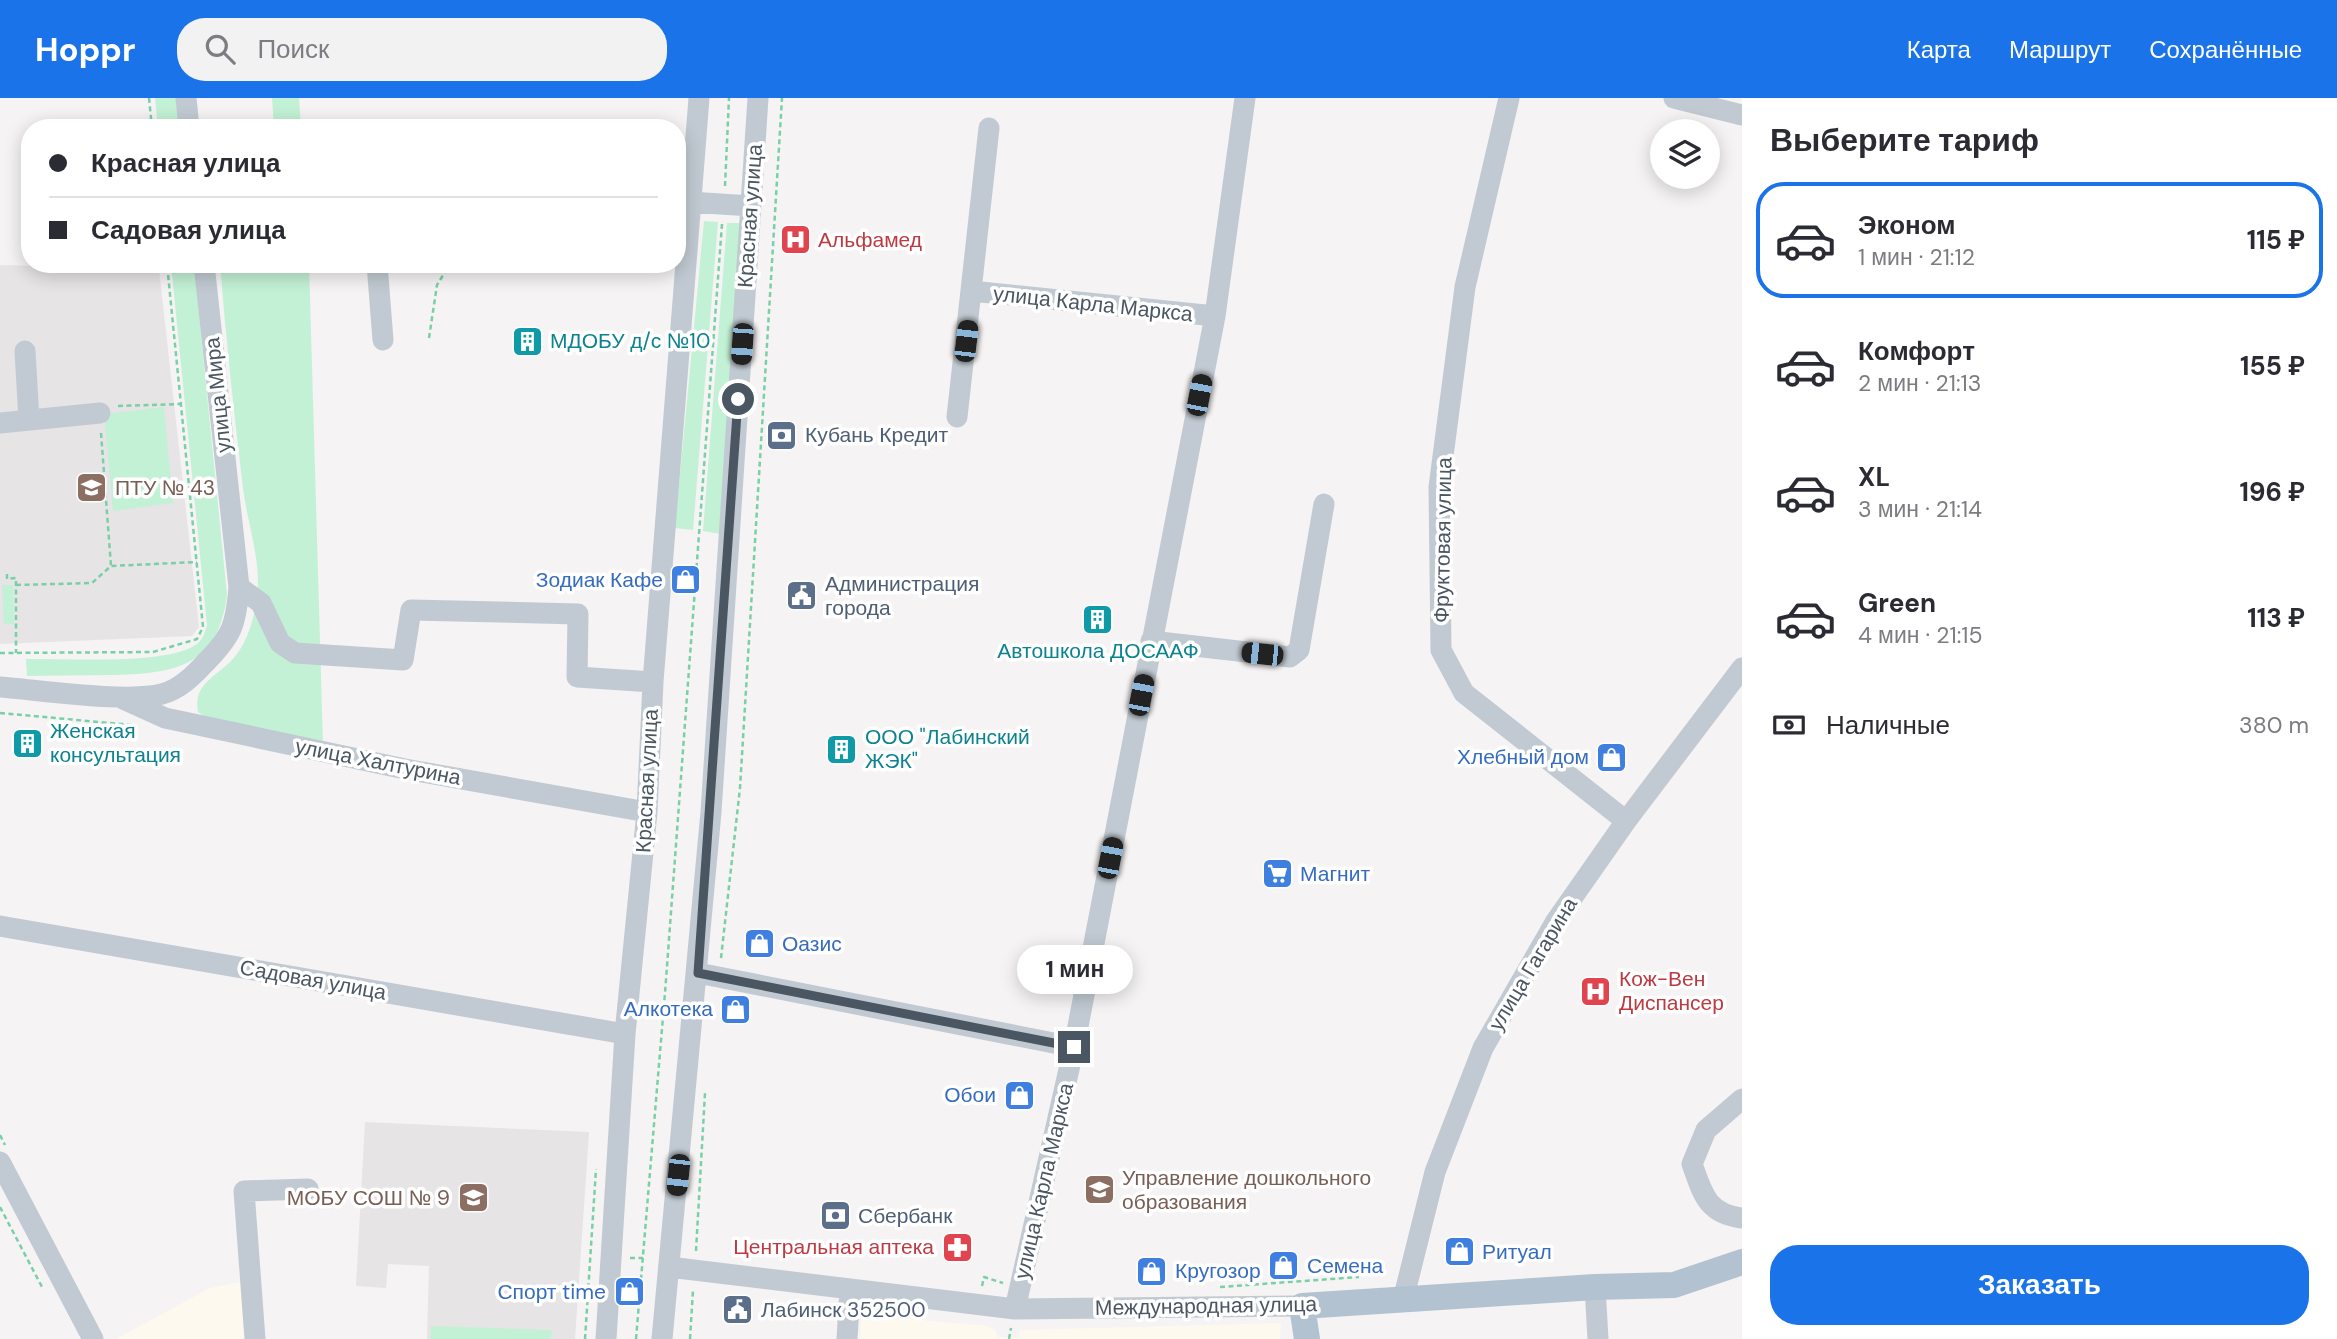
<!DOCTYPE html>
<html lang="ru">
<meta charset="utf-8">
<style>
body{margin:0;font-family:"DM Sans",sans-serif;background:#f2f2f3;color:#2b2b33;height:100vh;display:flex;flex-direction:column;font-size:26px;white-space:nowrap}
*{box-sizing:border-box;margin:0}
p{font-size:23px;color:#7c7c81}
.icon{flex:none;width:38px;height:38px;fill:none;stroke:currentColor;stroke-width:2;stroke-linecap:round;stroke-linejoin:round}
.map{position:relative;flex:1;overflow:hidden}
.drawer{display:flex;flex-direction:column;background:#fff;width:595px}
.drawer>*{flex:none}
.hud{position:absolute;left:21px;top:21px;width:665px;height:154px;border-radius:28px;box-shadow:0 4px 18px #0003;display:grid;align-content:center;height:154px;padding:0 28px;background:#fff}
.controls{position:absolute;left:1650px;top:21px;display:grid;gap:14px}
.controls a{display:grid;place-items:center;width:70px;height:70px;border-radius:50%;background:#fff;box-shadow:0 4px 18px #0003;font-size:35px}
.end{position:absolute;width:32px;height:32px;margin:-16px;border:9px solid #4a5661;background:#fff;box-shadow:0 0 0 4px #fff}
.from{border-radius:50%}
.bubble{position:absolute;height:49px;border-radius:24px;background:#fff;box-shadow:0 4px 18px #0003;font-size:23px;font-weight:700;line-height:49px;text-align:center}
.car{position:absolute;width:21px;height:42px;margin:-21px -10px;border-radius:9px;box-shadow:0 0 5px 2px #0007;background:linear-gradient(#222 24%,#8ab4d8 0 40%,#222 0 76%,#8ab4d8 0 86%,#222 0)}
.hud b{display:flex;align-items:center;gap:24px;height:66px;font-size:26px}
.hud b+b{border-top:2px solid #e1e1e2}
.hud i{width:18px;height:18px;background:#2b2b33}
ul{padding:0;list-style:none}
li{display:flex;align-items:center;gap:21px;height:116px;margin:0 14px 10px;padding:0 14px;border:4px solid transparent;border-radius:28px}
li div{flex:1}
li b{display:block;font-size:26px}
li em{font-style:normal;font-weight:700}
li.current{border-color:#1a73e8}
li>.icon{width:63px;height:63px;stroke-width:1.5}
h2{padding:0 28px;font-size:32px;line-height:84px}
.pay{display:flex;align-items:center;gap:18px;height:77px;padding:0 28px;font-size:26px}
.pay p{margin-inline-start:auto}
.button{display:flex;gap:14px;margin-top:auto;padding:14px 28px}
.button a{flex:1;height:80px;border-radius:28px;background:#1a73e8;color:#fff;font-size:28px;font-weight:700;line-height:80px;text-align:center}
header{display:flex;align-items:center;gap:42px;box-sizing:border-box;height:98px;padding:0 35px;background:#1a73e8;color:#fff}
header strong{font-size:33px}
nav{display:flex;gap:38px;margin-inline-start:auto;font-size:24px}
.search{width:490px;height:63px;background:#f2f2f3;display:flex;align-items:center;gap:18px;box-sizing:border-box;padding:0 24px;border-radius:28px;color:#7c7c81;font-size:26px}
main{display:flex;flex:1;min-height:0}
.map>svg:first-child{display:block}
.commercial{fill:#fdf9ef}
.education{fill:#e6e4e5}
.green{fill:#c3f1d5}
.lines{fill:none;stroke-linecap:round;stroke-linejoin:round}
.path{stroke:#7ad0a6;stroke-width:2.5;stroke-dasharray:5 3.5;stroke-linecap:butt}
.minor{stroke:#c1cad2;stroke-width:21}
.major{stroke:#b3c2d1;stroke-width:26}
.route{stroke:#4a5661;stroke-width:9}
.labels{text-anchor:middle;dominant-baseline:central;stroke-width:7;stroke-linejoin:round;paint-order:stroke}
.street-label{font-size:21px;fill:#4a5661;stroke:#fff}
.health-label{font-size:21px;fill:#be3a42;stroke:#fff;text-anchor:start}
.culture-label{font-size:21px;fill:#0d838f;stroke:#fff;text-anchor:start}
.service-label{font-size:21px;fill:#4e5e75;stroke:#fff;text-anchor:start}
.education-label{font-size:21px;fill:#785e54;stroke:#fff;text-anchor:start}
.shop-label{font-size:21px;fill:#366cbe;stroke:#fff;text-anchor:end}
</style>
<header>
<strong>Hoppr</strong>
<div class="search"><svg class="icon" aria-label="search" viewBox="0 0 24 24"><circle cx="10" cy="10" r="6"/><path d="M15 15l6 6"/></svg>Поиск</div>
<nav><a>Карта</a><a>Маршрут</a><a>Сохранённые</a></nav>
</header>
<main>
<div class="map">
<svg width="1742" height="1241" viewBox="0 0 1742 1241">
<rect width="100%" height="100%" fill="#f5f3f3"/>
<path class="commercial" d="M240 1184 245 1241H116L210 1190Z
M865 1217 988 1228 995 1232 998 1239 1019 1240 1020 1232 1281 1225 1280 1241H860L861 1220Z"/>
<path class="education" d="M0 167 159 171 199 529 192 538 0 546Z
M365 1024 589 1034 575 1241H427L429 1168 388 1166 386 1190 356 1188Z"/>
<path class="green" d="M155 0H178L181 30H158Z
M272 0H299L301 30H274Z
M704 123 718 124 693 432 675 430Z
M727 125H743L721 436 703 433Z
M171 166H194L227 497C218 570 173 576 109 577 81 577 54 578 27 578L26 561C66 560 167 568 197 546 203 541 205 534 207 527Z
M220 166H309L323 646 210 622 198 614C192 583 221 578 237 556 251 537 257 509 258 485 258 453 247 422 243 390 234 316 226 241 220 166Z
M164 309 173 405 113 413 104 316Z
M2 487H13L14 526H4Z
M431 1228 552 1232 551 1241H430Z"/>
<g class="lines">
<path class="path" d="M149 0 152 30
M725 88 729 0
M261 166V169
M429 240 437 187 450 166
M118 308 181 306
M101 335 111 468
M7 476V481L16 480V555
M16 487 92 485 111 468 197 464
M0 555 153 554 197 541 203 529 167 166
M0 615 132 627
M721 860 740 690 782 0
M0 1037 5 1047
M0 1109 42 1189
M696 1153 705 995
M630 1160H643
M982 1188 984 1179 1003 1185
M1220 1189 1359 1179
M585 1241 596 1071
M636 1241 665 895 722 126
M690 1241 693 1192
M1009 1241 1011 1230"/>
<path class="minor" d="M186 0 189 30
M1509 0 1465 189 1439 389 1441 552 1464 595 1626 723
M1674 0 1742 17
M690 104 751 108
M377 166 383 242
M971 193 1215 218
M25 253 29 322
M957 319 989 30
M0 325 100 315
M239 489 261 505 280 545 295 555 403 562 411 512 578 516 577 579 653 584
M1151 543 1290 559 1299 552 1324 406
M0 589C39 592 128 605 162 596 180 591 193 578 205 565 232 538 236 527 239 489L204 166
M123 601 165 620 405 671 647 714
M0 828 625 936
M698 875 1074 949
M1742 1001 1706 1032 1692 1066C1703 1096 1707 1116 1742 1120
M0 1064 93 1241
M669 1169 1015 1211 1302 1208
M1595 1189 1598 1241
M1403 1202 1435 1074 1483 950 1556 823 1626 723 1742 570
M1015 1211 1074 949 1215 218 1245 0
M255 1241 244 1093 308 1091
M606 1241 625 936 647 714 653 584 699 0
M662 1241 711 714 758 0
M847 1241 850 1191"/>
<path class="major" d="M1307 1241 1302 1208 1595 1189 1674 1187 1742 1164"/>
</g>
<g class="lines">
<path class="route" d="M738 301 698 875 1074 949"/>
</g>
<defs>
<symbol id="hospital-square" viewBox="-11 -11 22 22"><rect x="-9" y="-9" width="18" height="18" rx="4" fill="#e0444e" stroke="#fff"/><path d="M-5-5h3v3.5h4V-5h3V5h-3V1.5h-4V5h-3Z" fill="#fff"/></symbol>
<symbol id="building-square" viewBox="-11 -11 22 22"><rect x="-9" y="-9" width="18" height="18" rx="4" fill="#0f9aa8" stroke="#fff"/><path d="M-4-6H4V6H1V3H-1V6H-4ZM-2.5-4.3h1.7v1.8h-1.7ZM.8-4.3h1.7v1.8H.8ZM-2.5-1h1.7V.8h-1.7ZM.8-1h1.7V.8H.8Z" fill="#fff"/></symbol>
<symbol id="bank-square" viewBox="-11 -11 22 22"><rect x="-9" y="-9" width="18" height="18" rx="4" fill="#5c6f8a" stroke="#fff"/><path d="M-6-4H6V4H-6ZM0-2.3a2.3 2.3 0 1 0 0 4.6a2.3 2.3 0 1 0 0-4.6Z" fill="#fff"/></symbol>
<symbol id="university-square" viewBox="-11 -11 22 22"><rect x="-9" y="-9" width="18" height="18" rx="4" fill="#8d6e63" stroke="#fff"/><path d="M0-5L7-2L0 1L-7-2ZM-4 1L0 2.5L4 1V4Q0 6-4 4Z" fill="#fff"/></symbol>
<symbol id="shop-square" viewBox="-11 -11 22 22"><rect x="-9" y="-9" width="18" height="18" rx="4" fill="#3f7fe0" stroke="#fff"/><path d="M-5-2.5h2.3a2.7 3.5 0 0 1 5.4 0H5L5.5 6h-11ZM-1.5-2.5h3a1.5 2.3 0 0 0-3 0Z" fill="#fff"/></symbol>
<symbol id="civic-square" viewBox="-11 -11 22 22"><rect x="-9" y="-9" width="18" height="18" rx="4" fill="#5c6f8a" stroke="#fff"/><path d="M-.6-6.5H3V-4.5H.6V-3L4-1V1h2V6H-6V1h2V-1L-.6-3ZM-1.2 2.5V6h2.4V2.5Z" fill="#fff"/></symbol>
<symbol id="supermarket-square" viewBox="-11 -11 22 22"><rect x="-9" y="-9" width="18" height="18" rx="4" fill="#3f7fe0" stroke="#fff"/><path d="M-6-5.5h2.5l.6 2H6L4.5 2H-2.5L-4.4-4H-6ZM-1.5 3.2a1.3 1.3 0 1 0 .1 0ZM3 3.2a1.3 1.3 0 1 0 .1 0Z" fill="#fff"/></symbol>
<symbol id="school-square" viewBox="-11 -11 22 22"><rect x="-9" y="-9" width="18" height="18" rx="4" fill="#8d6e63" stroke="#fff"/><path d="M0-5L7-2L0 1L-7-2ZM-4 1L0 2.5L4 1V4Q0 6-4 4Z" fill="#fff"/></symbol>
<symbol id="pharmacy-square" viewBox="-11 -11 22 22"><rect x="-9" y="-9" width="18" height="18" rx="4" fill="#e0444e" stroke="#fff"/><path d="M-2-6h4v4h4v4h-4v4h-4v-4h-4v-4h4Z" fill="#fff"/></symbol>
</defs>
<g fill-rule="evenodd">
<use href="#hospital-square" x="778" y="124" width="35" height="35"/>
<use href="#building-square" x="510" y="226" width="35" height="35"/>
<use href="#bank-square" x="764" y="320" width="35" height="35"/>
<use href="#university-square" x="74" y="372" width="35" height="35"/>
<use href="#shop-square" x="668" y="464" width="35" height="35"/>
<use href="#civic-square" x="784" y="480" width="35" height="35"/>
<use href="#building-square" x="1080" y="504" width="35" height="35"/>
<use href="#building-square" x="10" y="628" width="35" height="35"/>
<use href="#building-square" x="824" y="634" width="35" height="35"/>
<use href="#shop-square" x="1594" y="642" width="35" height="35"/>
<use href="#supermarket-square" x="1260" y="758" width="35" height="35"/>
<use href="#shop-square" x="742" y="828" width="35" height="35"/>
<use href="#hospital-square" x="1578" y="876" width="35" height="35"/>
<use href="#shop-square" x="718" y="894" width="35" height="35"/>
<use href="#shop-square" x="1002" y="980" width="35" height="35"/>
<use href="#school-square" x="1082" y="1074" width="35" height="35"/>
<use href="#school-square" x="456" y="1082" width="35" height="35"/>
<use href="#bank-square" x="818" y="1100" width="35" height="35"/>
<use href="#pharmacy-square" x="940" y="1132" width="35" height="35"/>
<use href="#shop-square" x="1442" y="1136" width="35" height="35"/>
<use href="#shop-square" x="1266" y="1150" width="35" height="35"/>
<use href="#shop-square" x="1134" y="1156" width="35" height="35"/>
<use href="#shop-square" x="612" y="1176" width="35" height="35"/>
<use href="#civic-square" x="720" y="1194" width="35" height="35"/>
</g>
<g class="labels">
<g class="street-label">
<text transform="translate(750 118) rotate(-86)">Красная улица</text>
<text transform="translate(1093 206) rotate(6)">улица Карла Маркса</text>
<text transform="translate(218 297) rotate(-96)">улица Мира</text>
<text transform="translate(1443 442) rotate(-89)">Фруктовая улица</text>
<text transform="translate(378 664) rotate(11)">улица Халтурина</text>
<text transform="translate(647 683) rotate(-87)">Красная улица</text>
<text transform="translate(1533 866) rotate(-59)">улица Гагарина</text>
<text transform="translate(313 882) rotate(10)">Садовая улица</text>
<text transform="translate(1044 1083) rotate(-77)">улица Карла Маркса</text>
<text transform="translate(1206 1208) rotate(-1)">Международная улица</text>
</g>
<g class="health-label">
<text x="818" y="142">Альфамед</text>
<text x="1619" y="881">Кож-Вен<tspan x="1619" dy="24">Диспансер</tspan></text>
<text x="934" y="1149" text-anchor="end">Центральная аптека</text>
</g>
<g class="culture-label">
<text x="550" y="243">МДОБУ д/с №10</text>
<text x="1098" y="553" text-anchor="middle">Автошкола ДОСААФ</text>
<text x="50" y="633">Женская<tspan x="50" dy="24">консультация</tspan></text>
<text x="865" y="639">ООО "Лабинский<tspan x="865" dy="24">ЖЭК"</tspan></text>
</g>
<g class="service-label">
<text x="805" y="337">Кубань Кредит</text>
<text x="825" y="486">Администрация<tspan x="825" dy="24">города</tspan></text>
<text x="858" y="1118">Сбербанк</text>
<text x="761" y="1212">Лабинск 352500</text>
</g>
<g class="education-label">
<text x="115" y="390">ПТУ № 43</text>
<text x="1122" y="1080">Управление дошкольного<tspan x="1122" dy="24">образования</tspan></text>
<text x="450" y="1100" text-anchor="end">МОБУ СОШ № 9</text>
</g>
<g class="shop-label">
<text x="663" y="482">Зодиак Кафе</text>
<text x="1589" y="659">Хлебный дом</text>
<text x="1300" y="776" text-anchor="start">Магнит</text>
<text x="782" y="846" text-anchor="start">Оазис</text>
<text x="713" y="911">Алкотека</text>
<text x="996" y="997">Обои</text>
<text x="1482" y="1154" text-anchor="start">Ритуал</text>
<text x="1307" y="1168" text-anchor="start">Семена</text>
<text x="1175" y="1173" text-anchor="start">Кругозор</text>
<text x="606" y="1194">Спорт time</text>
</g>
</g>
</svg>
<div class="controls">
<a><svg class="icon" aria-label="layers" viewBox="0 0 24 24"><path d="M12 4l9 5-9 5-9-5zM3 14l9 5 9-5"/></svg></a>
</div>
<i class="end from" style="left:738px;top:301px"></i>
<i class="end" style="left:1074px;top:949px"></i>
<div class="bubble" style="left:1017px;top:847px;width:116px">1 мин</div>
<i class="car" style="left:966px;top:243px;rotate:7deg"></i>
<i class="car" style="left:742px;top:246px;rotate:184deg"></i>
<i class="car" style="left:1199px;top:297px;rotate:11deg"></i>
<i class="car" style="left:1262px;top:556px;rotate:276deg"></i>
<i class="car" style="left:1141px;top:597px;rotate:11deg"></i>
<i class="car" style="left:1110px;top:760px;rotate:11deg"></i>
<i class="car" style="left:678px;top:1077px;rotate:186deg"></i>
<div class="hud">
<b><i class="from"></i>Красная улица</b>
<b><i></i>Садовая улица</b>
</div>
</div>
<section class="drawer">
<h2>Выберите тариф</h2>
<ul>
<li class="current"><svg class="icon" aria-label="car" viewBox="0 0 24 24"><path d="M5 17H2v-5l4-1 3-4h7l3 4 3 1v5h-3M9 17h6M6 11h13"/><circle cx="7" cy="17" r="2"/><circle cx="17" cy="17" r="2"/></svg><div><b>Эконом</b><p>1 мин · 21:12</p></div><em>115 ₽</em></li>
<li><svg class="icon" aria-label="car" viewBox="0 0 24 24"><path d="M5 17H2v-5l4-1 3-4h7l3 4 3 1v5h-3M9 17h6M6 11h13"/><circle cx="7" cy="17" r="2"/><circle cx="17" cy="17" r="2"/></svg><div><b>Комфорт</b><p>2 мин · 21:13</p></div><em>155 ₽</em></li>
<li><svg class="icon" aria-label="car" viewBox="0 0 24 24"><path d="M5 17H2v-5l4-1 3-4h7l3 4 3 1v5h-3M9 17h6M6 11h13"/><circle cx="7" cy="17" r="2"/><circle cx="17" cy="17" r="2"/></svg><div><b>XL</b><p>3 мин · 21:14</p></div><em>196 ₽</em></li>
<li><svg class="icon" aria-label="car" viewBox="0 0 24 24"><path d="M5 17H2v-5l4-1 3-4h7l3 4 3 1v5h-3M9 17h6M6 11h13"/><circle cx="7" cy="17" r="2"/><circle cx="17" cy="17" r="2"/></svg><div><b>Green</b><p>4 мин · 21:15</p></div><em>113 ₽</em></li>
</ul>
<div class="pay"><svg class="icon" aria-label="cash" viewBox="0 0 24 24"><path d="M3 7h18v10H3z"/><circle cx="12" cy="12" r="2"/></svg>Наличные<p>380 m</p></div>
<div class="button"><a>Заказать</a></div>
</section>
</main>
